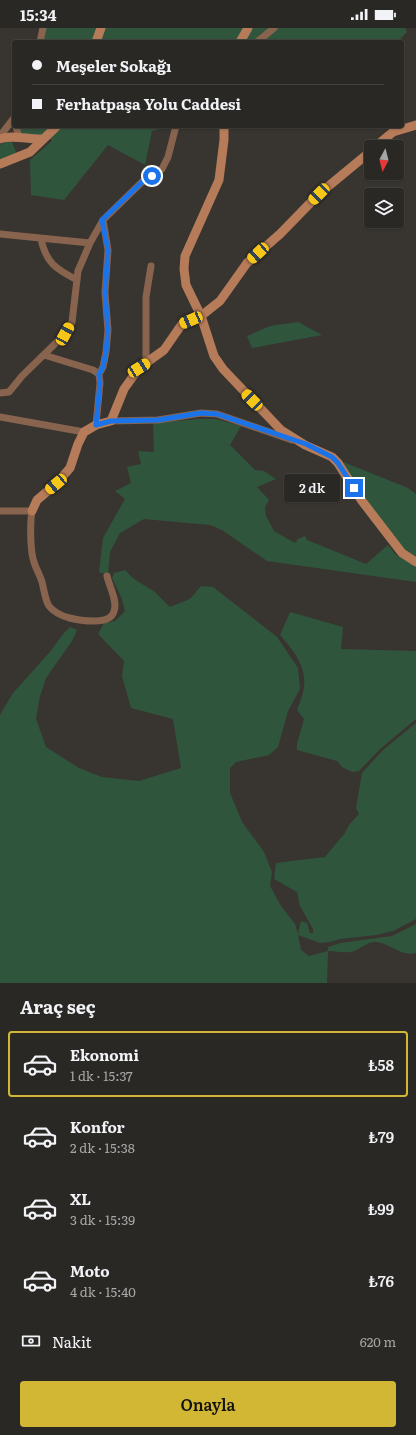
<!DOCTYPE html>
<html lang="tr">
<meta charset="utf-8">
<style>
body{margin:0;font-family:Literata,serif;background:#363431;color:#f1f3f6;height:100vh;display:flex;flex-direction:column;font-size:15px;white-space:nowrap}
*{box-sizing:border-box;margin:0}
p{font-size:13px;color:#a5a6a6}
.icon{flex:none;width:22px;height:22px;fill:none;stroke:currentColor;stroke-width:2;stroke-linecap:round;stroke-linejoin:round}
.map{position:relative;height:955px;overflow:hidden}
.panel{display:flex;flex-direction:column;background:#2a2824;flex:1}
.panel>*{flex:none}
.guide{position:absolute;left:12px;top:12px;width:392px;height:88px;border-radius:4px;box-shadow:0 1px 3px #0004,0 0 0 1px #464441;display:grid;align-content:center;height:88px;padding:0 20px;background:#2a2824}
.needle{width:26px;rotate:187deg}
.controls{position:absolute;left:364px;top:112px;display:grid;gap:8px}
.controls a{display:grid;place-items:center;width:40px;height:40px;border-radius:4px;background:#2a2824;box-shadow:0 1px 3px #0004,0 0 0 1px #464441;font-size:20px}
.end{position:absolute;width:18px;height:18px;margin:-9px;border:5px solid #1a73e8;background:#fff;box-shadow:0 0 0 2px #fff}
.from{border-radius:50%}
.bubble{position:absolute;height:28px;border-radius:4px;background:#2a2824;box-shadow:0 1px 3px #0004,0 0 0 1px #464441;font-size:13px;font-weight:600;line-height:28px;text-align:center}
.car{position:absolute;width:12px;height:24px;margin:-12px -6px;border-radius:5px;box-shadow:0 0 3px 1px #0007;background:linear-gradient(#f5c518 24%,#345 0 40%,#f5c518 0 76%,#345 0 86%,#f5c518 0)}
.guide b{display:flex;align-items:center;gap:14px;height:38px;font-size:15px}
.guide b+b{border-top:1px solid #464441}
.guide i{width:10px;height:10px;background:#f1f3f6}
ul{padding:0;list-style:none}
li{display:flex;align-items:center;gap:12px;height:66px;margin:0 8px 6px;padding:0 12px;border:2px solid transparent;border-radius:4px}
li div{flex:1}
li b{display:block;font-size:15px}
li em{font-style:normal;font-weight:600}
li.selected{border-color:#d2b735}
li>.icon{width:36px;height:36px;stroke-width:1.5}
h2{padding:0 20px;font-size:18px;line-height:48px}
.pay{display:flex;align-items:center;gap:10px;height:44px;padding:0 20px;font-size:15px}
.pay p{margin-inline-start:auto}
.cta{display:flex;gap:8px;margin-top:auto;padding:8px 20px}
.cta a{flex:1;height:46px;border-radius:4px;background:#d2b735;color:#111;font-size:16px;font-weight:600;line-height:46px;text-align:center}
.status{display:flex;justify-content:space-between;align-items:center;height:28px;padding:0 20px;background:#2a2824;direction:ltr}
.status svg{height:11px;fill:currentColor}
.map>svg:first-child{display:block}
.green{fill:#30553d}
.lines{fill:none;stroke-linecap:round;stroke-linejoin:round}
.street{stroke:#88634e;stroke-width:7}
.secondary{stroke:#b67b59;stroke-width:9}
.route{stroke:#1a73e8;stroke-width:5}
</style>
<div class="status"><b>15:34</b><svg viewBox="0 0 49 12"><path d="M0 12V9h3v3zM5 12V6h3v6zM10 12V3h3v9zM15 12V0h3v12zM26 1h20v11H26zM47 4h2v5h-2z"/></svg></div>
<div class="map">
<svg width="416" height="955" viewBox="0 0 416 955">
<rect width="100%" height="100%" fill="#383530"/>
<path class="green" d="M42 0H405L407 4 397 14H40Z
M19 98H171L152 103 145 137 108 117 64 172 31 167 30 132 52 113 46 105 33 111 18 107Z
M6 113 12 114 16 124 12 130 0 134V117Z
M298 294 322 307 252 320 247 308 270 298Z
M198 391H216L241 398 230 417 255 442 264 443 276 451 257 459 269 472 265 479 266 488 274 503 295 515 298 511 305 508 307 512 366 536 388 517 396 527 416 538V554L267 533 222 502 210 497 144 491 120 505 110 524 108 547 99 544 103 510 125 471 115 463 131 455 127 439 141 436 138 423 154 424 153 395Z
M343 434 408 460 416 466V529L406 523 362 467Z
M125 542 134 551 155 564 170 579 190 571 201 558 213 559 277 609 298 640 300 661 288 683 278 719 269 727 236 734 230 740V765L242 794 264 824 272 844 270 858 281 878 295 896 298 906 300 896 302 893 307 895 310 905H313V901L300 878 297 864 274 851 276 835 325 829 345 805 349 797 359 786 356 780 362 745 383 722 416 695V891L393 903 376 907 340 911 330 914 320 915 298 907 301 922 309 928 328 923V919L340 915 392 908 416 896V925C403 929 390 916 377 914 367 913 360 922 351 924 344 925 335 923 328 923L327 955H0V687L13 665 49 625 64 605 70 599 77 602 72 613 46 650 40 668 36 691 46 719 79 740 102 749 139 753 181 740 173 691 131 680 122 648 124 633 98 606 104 595 115 593 125 583 122 571 112 550 114 545Z
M290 584 343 599 341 621 416 623V691L380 721 359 743 352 744 342 739 337 733 297 722V716L304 691 297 682C299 676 302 670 303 664 309 641 294 623 280 607Z"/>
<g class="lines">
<path class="street" d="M40 14 43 0
M257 14 274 0
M16 98 19 110
M0 108 14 90
M0 206 90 215
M41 211C46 235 56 241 77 252
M44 327 93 342 99 346 100 355 96 397
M146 336V269L151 238
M99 346 103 339 106 324 108 302 105 265 108 222 103 192
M0 365 9 364 22 348 65 306 72 294 78 243 90 215 103 192 142 154 162 141 168 129 176 98
M0 389 84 404
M111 393 158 392 201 385 217 386 292 412
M0 483H32C30 495 30 523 34 534 36 541 40 547 42 554 44 561 45 572 49 578 58 590 80 593 94 593 102 593 112 592 114 583 118 573 109 558 107 548"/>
<path class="secondary" d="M96 14 101 0
M240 14 248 0
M224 98V112L219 152 185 228 184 241 186 257 201 288 214 328 223 341 281 402 305 417 332 429 338 435 362 473 402 525 416 534
M0 111C11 106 30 112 43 111
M375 119 393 104 416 97
M0 136 30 124 57 98
M32 483 37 472 56 456 70 440 78 416 84 404 96 397 111 393 124 361 139 340 164 322 182 296 201 288 220 273 247 235 280 206 319 166 371 123"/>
</g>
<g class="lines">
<path class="route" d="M152 148 142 154 102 192 108 222 105 265 108 302 106 324 103 339 99 346 100 355 96 397 111 393 158 392 201 385 217 386 306 416 332 429 338 435 354 460"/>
</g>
</svg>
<div class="controls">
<a><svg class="needle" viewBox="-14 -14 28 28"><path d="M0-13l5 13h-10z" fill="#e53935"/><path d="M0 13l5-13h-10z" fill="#a5a6a6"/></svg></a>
<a><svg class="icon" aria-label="layers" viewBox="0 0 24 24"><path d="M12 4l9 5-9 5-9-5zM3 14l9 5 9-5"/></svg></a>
</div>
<i class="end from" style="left:152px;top:148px"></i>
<i class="end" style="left:354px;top:460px"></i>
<div class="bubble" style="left:284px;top:446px;width:56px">2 dk</div>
<i class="car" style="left:319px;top:166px;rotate:225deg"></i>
<i class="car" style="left:258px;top:225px;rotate:228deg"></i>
<i class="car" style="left:191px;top:292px;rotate:247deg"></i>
<i class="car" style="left:65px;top:306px;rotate:29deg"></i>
<i class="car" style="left:139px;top:340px;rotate:58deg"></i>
<i class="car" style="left:252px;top:372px;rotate:316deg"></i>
<i class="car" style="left:56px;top:456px;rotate:230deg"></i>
<div class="guide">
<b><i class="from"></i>Meşeler Sokağı</b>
<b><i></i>Ferhatpaşa Yolu Caddesi</b>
</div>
</div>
<section class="panel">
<h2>Araç seç</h2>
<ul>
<li class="selected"><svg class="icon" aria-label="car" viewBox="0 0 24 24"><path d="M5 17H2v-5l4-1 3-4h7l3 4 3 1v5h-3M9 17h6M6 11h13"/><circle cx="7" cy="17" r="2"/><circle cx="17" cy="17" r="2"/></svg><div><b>Ekonomi</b><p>1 dk · 15:37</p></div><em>₺58</em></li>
<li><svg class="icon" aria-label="car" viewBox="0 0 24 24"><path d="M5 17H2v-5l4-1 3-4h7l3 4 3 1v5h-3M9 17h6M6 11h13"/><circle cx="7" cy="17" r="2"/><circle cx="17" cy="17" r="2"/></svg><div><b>Konfor</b><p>2 dk · 15:38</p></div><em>₺79</em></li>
<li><svg class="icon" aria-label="car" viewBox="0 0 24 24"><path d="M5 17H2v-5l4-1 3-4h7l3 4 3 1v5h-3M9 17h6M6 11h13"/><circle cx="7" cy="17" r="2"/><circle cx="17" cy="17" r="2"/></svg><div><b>XL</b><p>3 dk · 15:39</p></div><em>₺99</em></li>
<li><svg class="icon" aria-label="car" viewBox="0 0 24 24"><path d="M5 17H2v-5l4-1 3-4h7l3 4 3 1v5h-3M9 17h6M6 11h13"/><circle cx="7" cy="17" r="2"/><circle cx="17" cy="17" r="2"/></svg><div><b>Moto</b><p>4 dk · 15:40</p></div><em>₺76</em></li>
</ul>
<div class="pay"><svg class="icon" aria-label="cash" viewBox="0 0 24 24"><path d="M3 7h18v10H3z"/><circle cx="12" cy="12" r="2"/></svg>Nakit<p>620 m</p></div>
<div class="cta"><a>Onayla</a></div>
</section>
